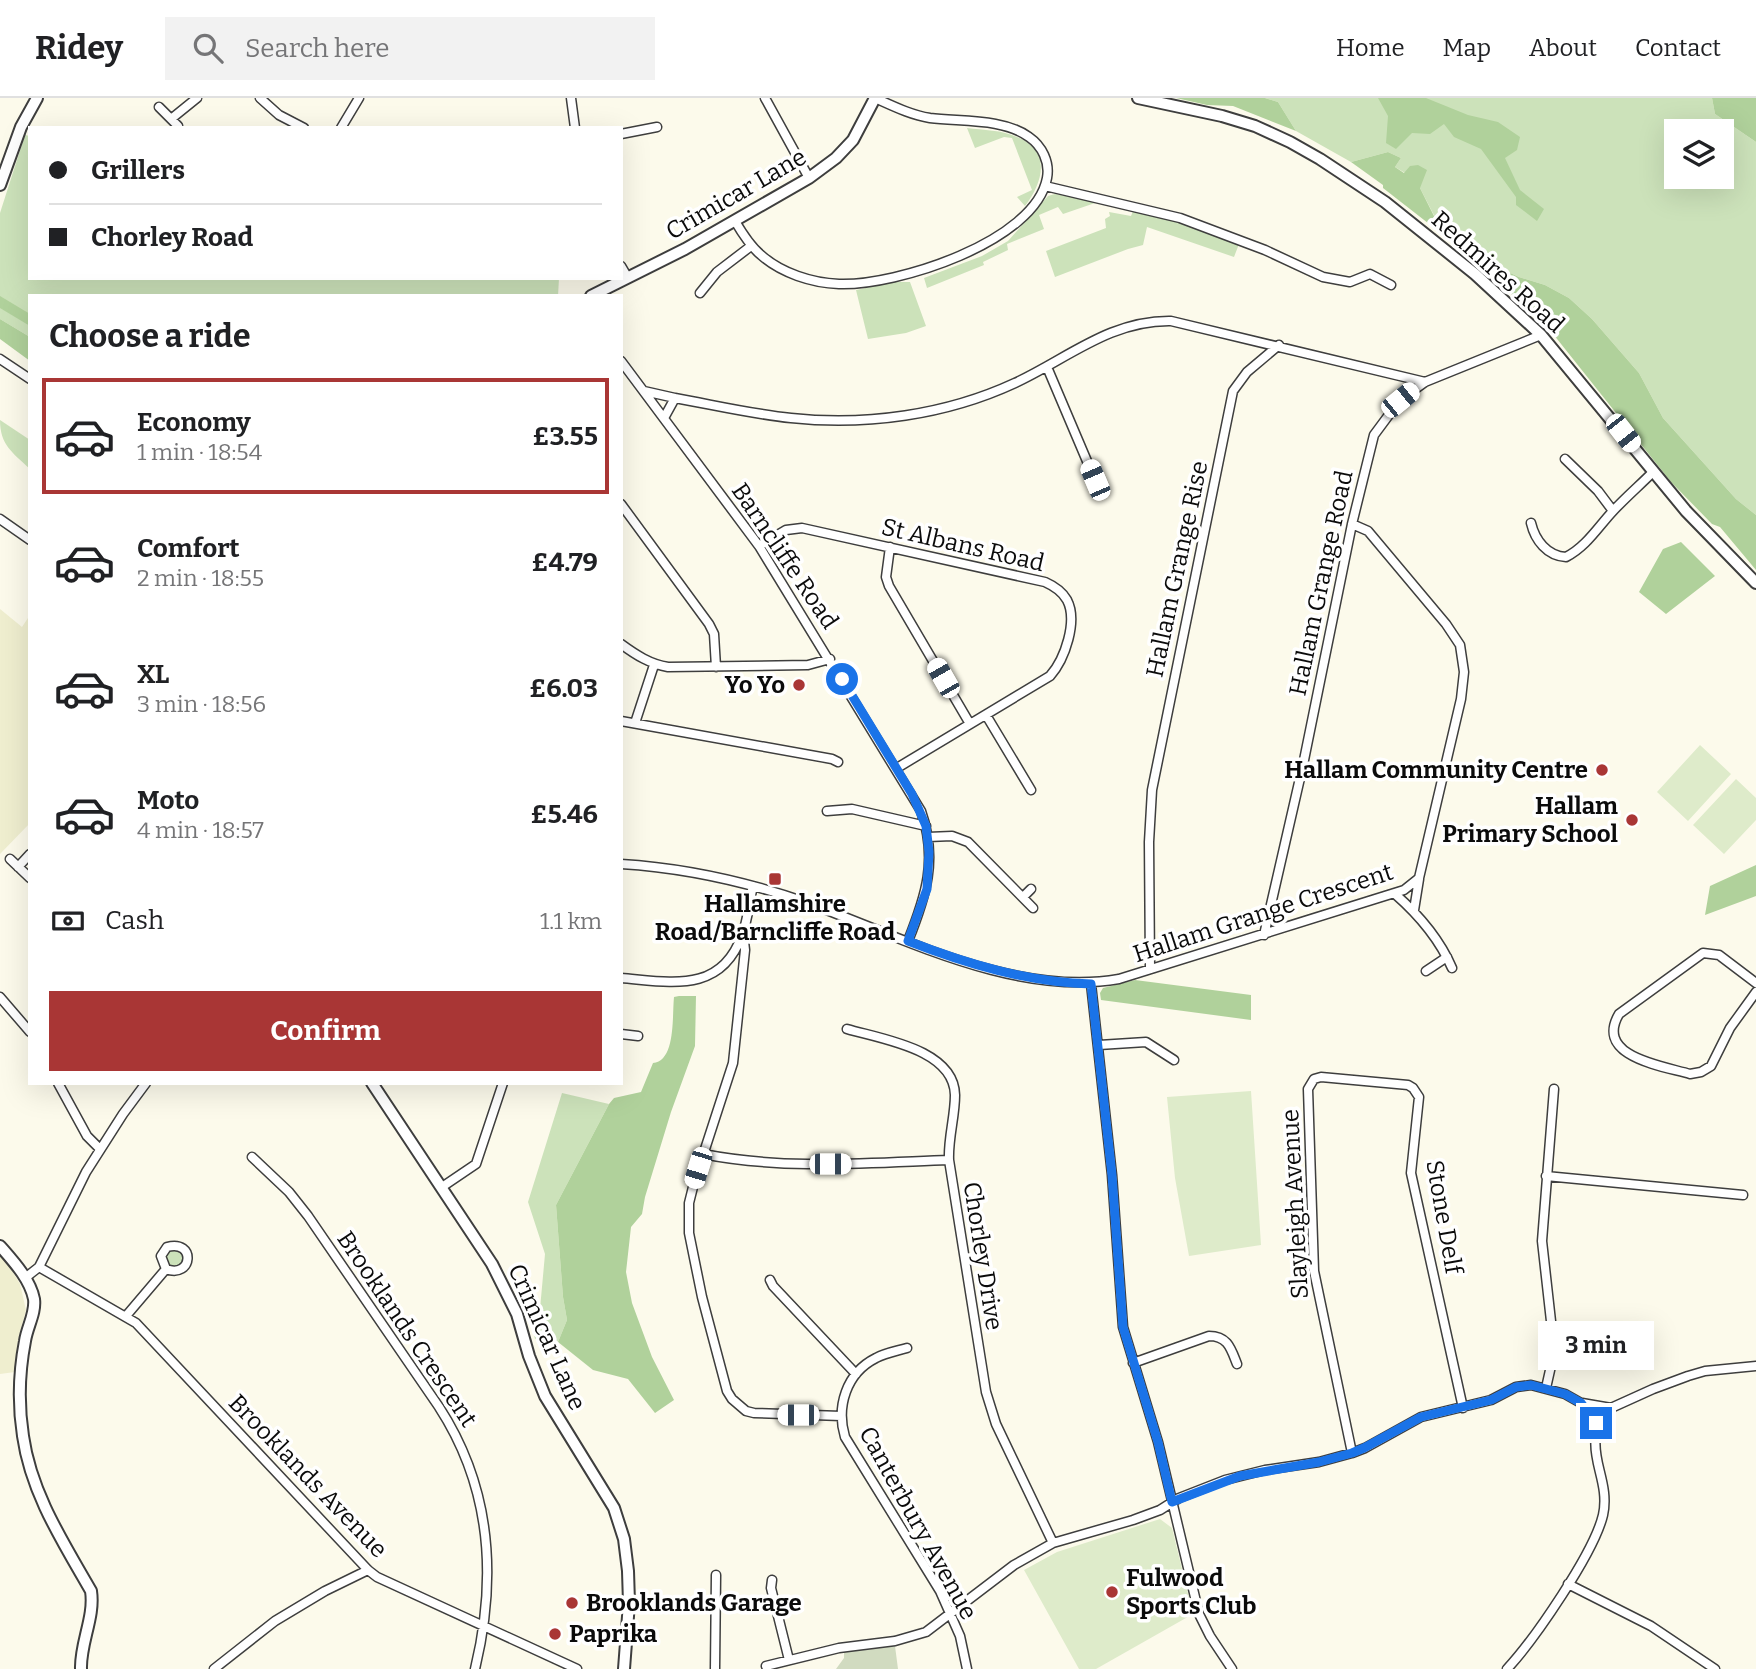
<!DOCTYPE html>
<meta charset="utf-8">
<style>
body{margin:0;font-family:Bitter,serif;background:#f2f2f2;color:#202124;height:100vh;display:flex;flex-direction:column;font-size:26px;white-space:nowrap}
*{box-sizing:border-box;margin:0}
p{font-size:23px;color:#757577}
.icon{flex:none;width:38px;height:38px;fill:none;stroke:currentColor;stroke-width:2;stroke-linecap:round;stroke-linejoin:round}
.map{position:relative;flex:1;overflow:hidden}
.details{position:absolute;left:28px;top:196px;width:595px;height:791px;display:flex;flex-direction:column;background:#fff;border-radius:0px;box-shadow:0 7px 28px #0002}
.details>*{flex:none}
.guide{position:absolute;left:28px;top:28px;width:595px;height:154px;border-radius:0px;box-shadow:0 7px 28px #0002;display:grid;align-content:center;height:154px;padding:0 21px;background:#fff}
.buttons{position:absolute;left:1664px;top:21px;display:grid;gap:14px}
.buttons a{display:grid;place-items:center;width:70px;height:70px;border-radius:0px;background:#fff;box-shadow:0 7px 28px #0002;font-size:35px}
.end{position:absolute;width:32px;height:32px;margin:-16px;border:9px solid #1a73e8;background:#fff;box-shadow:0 0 0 4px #fff}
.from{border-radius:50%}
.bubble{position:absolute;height:49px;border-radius:0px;background:#fff;box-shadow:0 7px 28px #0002;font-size:23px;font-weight:700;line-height:49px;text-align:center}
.car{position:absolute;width:21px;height:42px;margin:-21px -10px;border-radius:9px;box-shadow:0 0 5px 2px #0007;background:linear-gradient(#fff 24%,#345 0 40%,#fff 0 76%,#345 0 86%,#fff 0)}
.guide b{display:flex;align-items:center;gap:24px;height:66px;font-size:26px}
.guide b+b{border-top:2px solid #e0e0e0}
.guide i{width:18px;height:18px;background:#202124}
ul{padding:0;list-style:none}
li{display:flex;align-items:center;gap:21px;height:116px;margin:0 14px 10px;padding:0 7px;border:4px solid transparent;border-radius:0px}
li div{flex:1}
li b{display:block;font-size:26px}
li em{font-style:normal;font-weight:700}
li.active{border-color:#a93635}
li>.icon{width:63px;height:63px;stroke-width:1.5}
h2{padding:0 21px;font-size:32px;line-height:84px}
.pay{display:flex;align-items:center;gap:18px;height:77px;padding:0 21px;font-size:26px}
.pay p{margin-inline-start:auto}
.primary-button{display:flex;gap:14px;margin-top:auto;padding:14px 21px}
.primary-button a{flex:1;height:80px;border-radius:0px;background:#a93635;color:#fff;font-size:28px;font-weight:700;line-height:80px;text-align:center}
header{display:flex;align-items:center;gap:42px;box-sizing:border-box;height:98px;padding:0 35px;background:#fff;border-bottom:2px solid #e0e0e0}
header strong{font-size:33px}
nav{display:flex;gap:38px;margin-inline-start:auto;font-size:24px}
.search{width:490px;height:63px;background:#f2f2f2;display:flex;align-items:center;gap:18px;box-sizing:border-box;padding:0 24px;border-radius:0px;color:#757577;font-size:26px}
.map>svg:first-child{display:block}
.farmland{fill:#efeecf}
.green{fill:#cce2ba;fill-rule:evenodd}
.forest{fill:#b0d19b}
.cemetery{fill:#d1dbc0}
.pitch{fill:#deebca}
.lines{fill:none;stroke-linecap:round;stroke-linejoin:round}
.minor-casing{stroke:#3e3e3e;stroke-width:11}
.tertiary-casing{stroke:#3e3e3e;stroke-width:14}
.minor{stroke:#fff;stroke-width:8}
.tertiary{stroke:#fff;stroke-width:10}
.route{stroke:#1a73e8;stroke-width:9}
.poi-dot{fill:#a93635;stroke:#fff;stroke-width:2.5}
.labels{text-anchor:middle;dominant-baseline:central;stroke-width:7;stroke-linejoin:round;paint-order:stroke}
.street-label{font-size:24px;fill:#0b0b0b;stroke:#fff}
.poi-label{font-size:24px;font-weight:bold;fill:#0b0b0b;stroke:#fff;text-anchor:end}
</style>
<header>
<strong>Ridey</strong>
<div class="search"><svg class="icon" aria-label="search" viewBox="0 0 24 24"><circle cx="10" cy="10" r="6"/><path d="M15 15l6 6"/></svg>Search here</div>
<nav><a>Home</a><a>Map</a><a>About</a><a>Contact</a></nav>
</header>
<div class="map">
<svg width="1756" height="1571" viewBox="0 0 1756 1571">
<rect width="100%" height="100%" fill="#fcfaeb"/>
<path class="farmland" d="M0 511 22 529 30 517V725L0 756Z
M0 1153 20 1186 26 1212 18 1242 15 1274 0 1276Z"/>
<path class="green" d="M1265 0H1712L1715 16 1756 44V417L1736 401 1663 320 1639 275 1592 221 1569 200 1545 187 1519 179 1487 164 1439 127 1420 90 1405 75 1395 69 1401 60 1388 54 1351 64 1296 33 1278 4ZM1676 33H1722V79H1676Z
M967 30C983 32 1002 32 1017 39 1052 53 1043 84 1025 108L1017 99 1032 92 1012 40 1004 39 975 50Z
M25 37 30 38V180H559L558 198H30V239L0 221V115Z
M1055 96 1094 103 1095 105 1063 116 1058 109 1039 117 1044 131 1007 146 1008 152 983 164 984 167 927 190 924 180 982 158 1008 143 1048 98Z
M1134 111 1202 131 1239 146 1234 159 1147 129 1143 147 1128 151 1055 179 1046 153 1106 130 1105 121 1110 118 1109 114 1131 118Z
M895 184H910L926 228 906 235 868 241 856 192Z
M0 322 30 342V371C12 354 0 347 0 322Z
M562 995 609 1006 556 1107 563 1199 567 1222 558 1244 546 1238 535 1241 529 1218 540 1211 545 1156 528 1104Z
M166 1161a9 9 0 1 1 18 0a9 9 0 1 1-18 0Z"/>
<path class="forest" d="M1176 0H1265L1278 4 1296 33 1233 8 1207 7Z
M1378 0H1426L1468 17 1498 24 1520 39 1517 52 1505 60 1520 92 1544 111 1537 123 1516 107V99L1481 51 1454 39 1444 26 1430 36 1412 35 1396 51 1386 45 1388 18Z
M1712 0H1756V44L1715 16Z
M1388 54 1401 60 1395 69 1404 75 1410 68 1418 67 1427 72 1420 90 1439 128 1487 164 1519 179 1545 187 1569 200 1592 221 1639 275 1663 320 1736 401 1756 417V472L1720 429 1712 426 1671 384 1526 202 1518 203 1471 154 1451 143 1383 90V87L1351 64Z
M0 198 30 216V228L0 210Z
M0 221 30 239V263L0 241Z
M1681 444 1715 478 1666 516 1639 494 1663 451Z
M1756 767V798L1705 817 1710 788Z
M1135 882 1251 897V922L1101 902 1100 895 1103 890Z
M679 898H696L695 948 671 1014 645 1099 642 1116 631 1129 626 1174 632 1205 652 1259 674 1302 655 1315 628 1281 593 1272 558 1244 567 1222 563 1199 556 1107 609 1006 614 1000 641 994 653 965C676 963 672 918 674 899Z"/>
<path class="cemetery" d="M895 1548 898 1571H836L844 1560V1554Z"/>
<path class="pitch" d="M1700 647 1731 676 1688 723 1657 694Z
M1736 681 1756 700V722L1724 756 1693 727Z
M1251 993 1261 1147 1189 1158 1175 1080 1167 999Z
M1160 1421 1172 1430 1193 1516 1096 1571H1079L1024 1472 1057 1454Z"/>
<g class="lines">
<defs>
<path id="minor" d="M260 0 279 17 304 30
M571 0 575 30
M765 0 809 80
M159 9 178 28
M171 21 197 0
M341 30 359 0
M621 36 657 29
M1045 88 1180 120 1265 152 1323 179 1350 184 1370 176 1391 187
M735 123C742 135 750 148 761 157 781 175 812 185 839 186 896 188 1035 144 1047 80 1050 64 1042 48 1029 39 1003 20 961 24 930 20 911 17 893 8 875 0
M621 168 628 180
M700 195 717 174 751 148
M0 261 30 281
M621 263 759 448 921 713C938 761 926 798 908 843
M1047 269 1095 382
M644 293 675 300
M664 320 675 300C714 307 752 316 791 320 866 328 946 317 1015 285 1067 261 1110 222 1171 223L1425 284
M1565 361 1598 393 1613 413
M621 406 709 526 714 536 716 569
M0 421 30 442
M1531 425C1535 442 1547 458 1566 459 1586 449 1598 429 1613 413 1626 399 1640 387 1653 374
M759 448 786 432 802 430 1045 484C1054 488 1062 493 1067 502 1078 523 1065 561 1050 578L897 670
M890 449 886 479 889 488 970 626
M621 546C636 557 650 566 668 569L808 567 830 561
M986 617 1031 692
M621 623 832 661 838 664
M635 625 654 567
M827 713 852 711 926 728
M928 739 952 738 968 744 1033 810
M10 761 30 780
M621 766C685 770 748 784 808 805 904 840 1015 899 1119 881L1404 792 1419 780 1461 601 1464 574 1460 547 1446 526 1368 433 1352 426
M18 769 30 756
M1395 796C1419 817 1439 840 1452 870
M1023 799 1031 791
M1414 812 1419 781
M743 835 745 852 733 965 694 1085 689 1105V1135L702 1199 727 1293 732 1301 746 1313 754 1315 841 1318
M1264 837 1303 667 1352 426 1374 337 1400 302 1425 284 1541 237
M1150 871 1149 744 1152 692 1233 293 1247 274 1279 247
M1426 873 1447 859
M621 880C671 884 721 896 742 837 748 822 749 804 753 788
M1756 885 1719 857 1703 855 1619 916C1594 959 1663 968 1690 976L1701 974 1711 968 1730 930 1756 894
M1091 886 1112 1077 1123 1229 1158 1344 1199 1516 1210 1538 1232 1571
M0 899 30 934
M847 931C881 941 954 951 955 997 955 1019 948 1040 949 1062L986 1294 996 1326 1053 1445
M621 936 638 938
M1099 947 1146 944 1174 962
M58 985 87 1038 100 1051
M703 1056C784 1072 867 1065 949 1062
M252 1059 289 1094 308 1118 439 1309C491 1389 497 1480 475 1571
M1546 1078 1743 1097
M442 1089 476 1066 503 985
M39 1169 136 1225 368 1472 377 1479 577 1571
M25 1180 39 1169 86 1074 123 1016 146 985
M770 1182 773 1188 856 1276
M126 1218 166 1171 161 1158 167 1149C196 1141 193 1181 166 1171
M907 1250C897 1253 885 1255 876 1260 846 1275 836 1309 845 1339L940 1493 960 1538 967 1571
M1133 1265 1209 1238C1228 1238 1231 1251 1237 1266
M1546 1290 1553 1259V1241L1542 1143 1554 991
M1582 1305 1611 1310 1653 1291 1688 1278 1705 1273 1756 1268
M1352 1355 1314 1173 1308 991 1314 981 1321 979 1408 987 1413 990 1419 999 1411 1075 1463 1310
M772 1482 771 1490 789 1562
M1568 1486 1651 1528 1715 1571
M766 1568 839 1550 895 1543 926 1534 1014 1467 1053 1445 1133 1422 1160 1412 1179 1400 1225 1382 1265 1372 1319 1364 1352 1355 1365 1350 1421 1319 1491 1302 1516 1289 1531 1287 1565 1296 1581 1305 1598 1328
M214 1571 275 1523 325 1493 368 1472
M715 1571 716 1477
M1507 1571C1534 1542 1594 1455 1603 1417 1612 1376 1576 1349 1611 1310"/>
<path id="tertiary" d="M1138 0 1222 18 1255 28 1290 44 1320 61 1385 104 1475 176 1541 237 1686 413 1756 485
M0 87 21 29 37 0
M591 198 685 151 809 80 836 60 853 42 875 0
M372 985 492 1166 517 1216 529 1258 545 1298 614 1410 624 1441 628 1473 629 1505 624 1571
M0 1148C13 1163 30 1181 34 1201 36 1215 27 1229 25 1243 19 1274 18 1306 23 1338 31 1395 63 1444 91 1493 95 1519 80 1545 81 1571"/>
</defs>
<use href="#minor" class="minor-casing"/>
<use href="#tertiary" class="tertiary-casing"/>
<use href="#minor" class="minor"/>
<use href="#tertiary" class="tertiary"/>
</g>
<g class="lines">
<path class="route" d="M842 581 912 696 926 728 929 754 927 791 908 843C967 866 1027 884 1091 886L1112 1077 1123 1229 1158 1344 1172 1404 1240 1378 1319 1364 1352 1355 1364 1350 1421 1319 1491 1302 1516 1289 1531 1287 1565 1296 1581 1305 1596 1325"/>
</g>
<g class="poi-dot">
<circle cx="799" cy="587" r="7"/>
<circle cx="1602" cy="672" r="7"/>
<circle cx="1632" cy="722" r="7"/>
<rect x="768" y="774" width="14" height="14" rx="3.5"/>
<circle cx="1112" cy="1494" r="7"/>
<circle cx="572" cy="1505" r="7"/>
<circle cx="555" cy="1536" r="7"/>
</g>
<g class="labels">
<g class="street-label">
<text transform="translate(736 96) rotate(-30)">Crimicar Lane</text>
<text transform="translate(1498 174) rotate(42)">Redmires Road</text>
<text transform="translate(963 447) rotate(13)">St Albans Road</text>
<text transform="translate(785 458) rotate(56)">Barncliffe Road</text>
<text transform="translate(1177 471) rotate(-78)">Hallam Grange Rise</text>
<text transform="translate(1321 485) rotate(-78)">Hallam Grange Road</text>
<text transform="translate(1263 815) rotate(-18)">Hallam Grange Crescent</text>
<text transform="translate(1295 1106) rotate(-93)">Slayleigh Avenue</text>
<text transform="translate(1444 1119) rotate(80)">Stone Delf</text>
<text transform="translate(983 1158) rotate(81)">Chorley Drive</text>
<text transform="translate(407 1231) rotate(56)">Brooklands Crescent</text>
<text transform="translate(547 1239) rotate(66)">Crimicar Lane</text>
<text transform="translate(308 1378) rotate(46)">Brooklands Avenue</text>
<text transform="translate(918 1425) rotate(61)">Canterbury Avenue</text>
</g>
<g class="poi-label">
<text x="785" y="587">Yo Yo</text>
<text x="1588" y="672">Hallam Community Centre</text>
<text x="1618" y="708">Hallam<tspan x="1618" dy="28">Primary School</tspan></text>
<text x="775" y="806" text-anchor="middle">Hallamshire<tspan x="775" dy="28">Road/Barncliffe Road</tspan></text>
<text x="1126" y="1480" text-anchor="start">Fulwood<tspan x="1126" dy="28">Sports Club</tspan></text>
<text x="586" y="1505" text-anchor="start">Brooklands Garage</text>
<text x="569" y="1536" text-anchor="start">Paprika</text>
</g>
</g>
</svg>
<div class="buttons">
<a><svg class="icon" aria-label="layers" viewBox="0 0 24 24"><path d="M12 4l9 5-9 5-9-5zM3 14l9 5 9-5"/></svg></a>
</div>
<i class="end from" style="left:842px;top:581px"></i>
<i class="end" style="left:1596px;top:1325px"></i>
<div class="bubble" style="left:1538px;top:1223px;width:116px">3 min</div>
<i class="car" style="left:1400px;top:302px;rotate:51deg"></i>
<i class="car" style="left:1623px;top:335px;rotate:142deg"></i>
<i class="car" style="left:1095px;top:382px;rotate:337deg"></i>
<i class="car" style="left:943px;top:580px;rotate:330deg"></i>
<i class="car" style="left:830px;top:1066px;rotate:90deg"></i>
<i class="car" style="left:698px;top:1070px;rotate:197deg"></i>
<i class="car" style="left:798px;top:1317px;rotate:270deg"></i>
<div class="guide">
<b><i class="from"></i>Grillers</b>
<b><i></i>Chorley Road</b>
</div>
<section class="details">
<h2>Choose a ride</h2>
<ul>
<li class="active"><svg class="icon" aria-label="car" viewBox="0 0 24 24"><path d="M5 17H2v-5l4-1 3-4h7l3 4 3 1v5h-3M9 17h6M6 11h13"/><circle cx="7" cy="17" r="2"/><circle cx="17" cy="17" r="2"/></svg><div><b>Economy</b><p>1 min · 18:54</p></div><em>£3.55</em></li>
<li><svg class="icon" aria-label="car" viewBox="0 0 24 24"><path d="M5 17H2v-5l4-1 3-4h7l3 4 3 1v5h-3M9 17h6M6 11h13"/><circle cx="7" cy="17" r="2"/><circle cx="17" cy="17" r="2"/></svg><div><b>Comfort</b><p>2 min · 18:55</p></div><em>£4.79</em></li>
<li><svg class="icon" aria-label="car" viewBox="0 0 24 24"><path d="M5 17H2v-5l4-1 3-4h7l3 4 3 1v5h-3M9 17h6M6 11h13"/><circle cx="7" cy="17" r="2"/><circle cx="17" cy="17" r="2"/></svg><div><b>XL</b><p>3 min · 18:56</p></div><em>£6.03</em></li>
<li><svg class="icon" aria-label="car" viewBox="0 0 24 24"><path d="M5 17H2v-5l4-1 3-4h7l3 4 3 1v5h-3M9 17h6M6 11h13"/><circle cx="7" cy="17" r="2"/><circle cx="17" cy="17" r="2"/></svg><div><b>Moto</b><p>4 min · 18:57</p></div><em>£5.46</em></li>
</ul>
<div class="pay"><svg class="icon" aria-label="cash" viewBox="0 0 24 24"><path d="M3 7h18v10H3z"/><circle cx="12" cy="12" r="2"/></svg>Cash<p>1.1 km</p></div>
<div class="primary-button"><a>Confirm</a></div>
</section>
</div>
